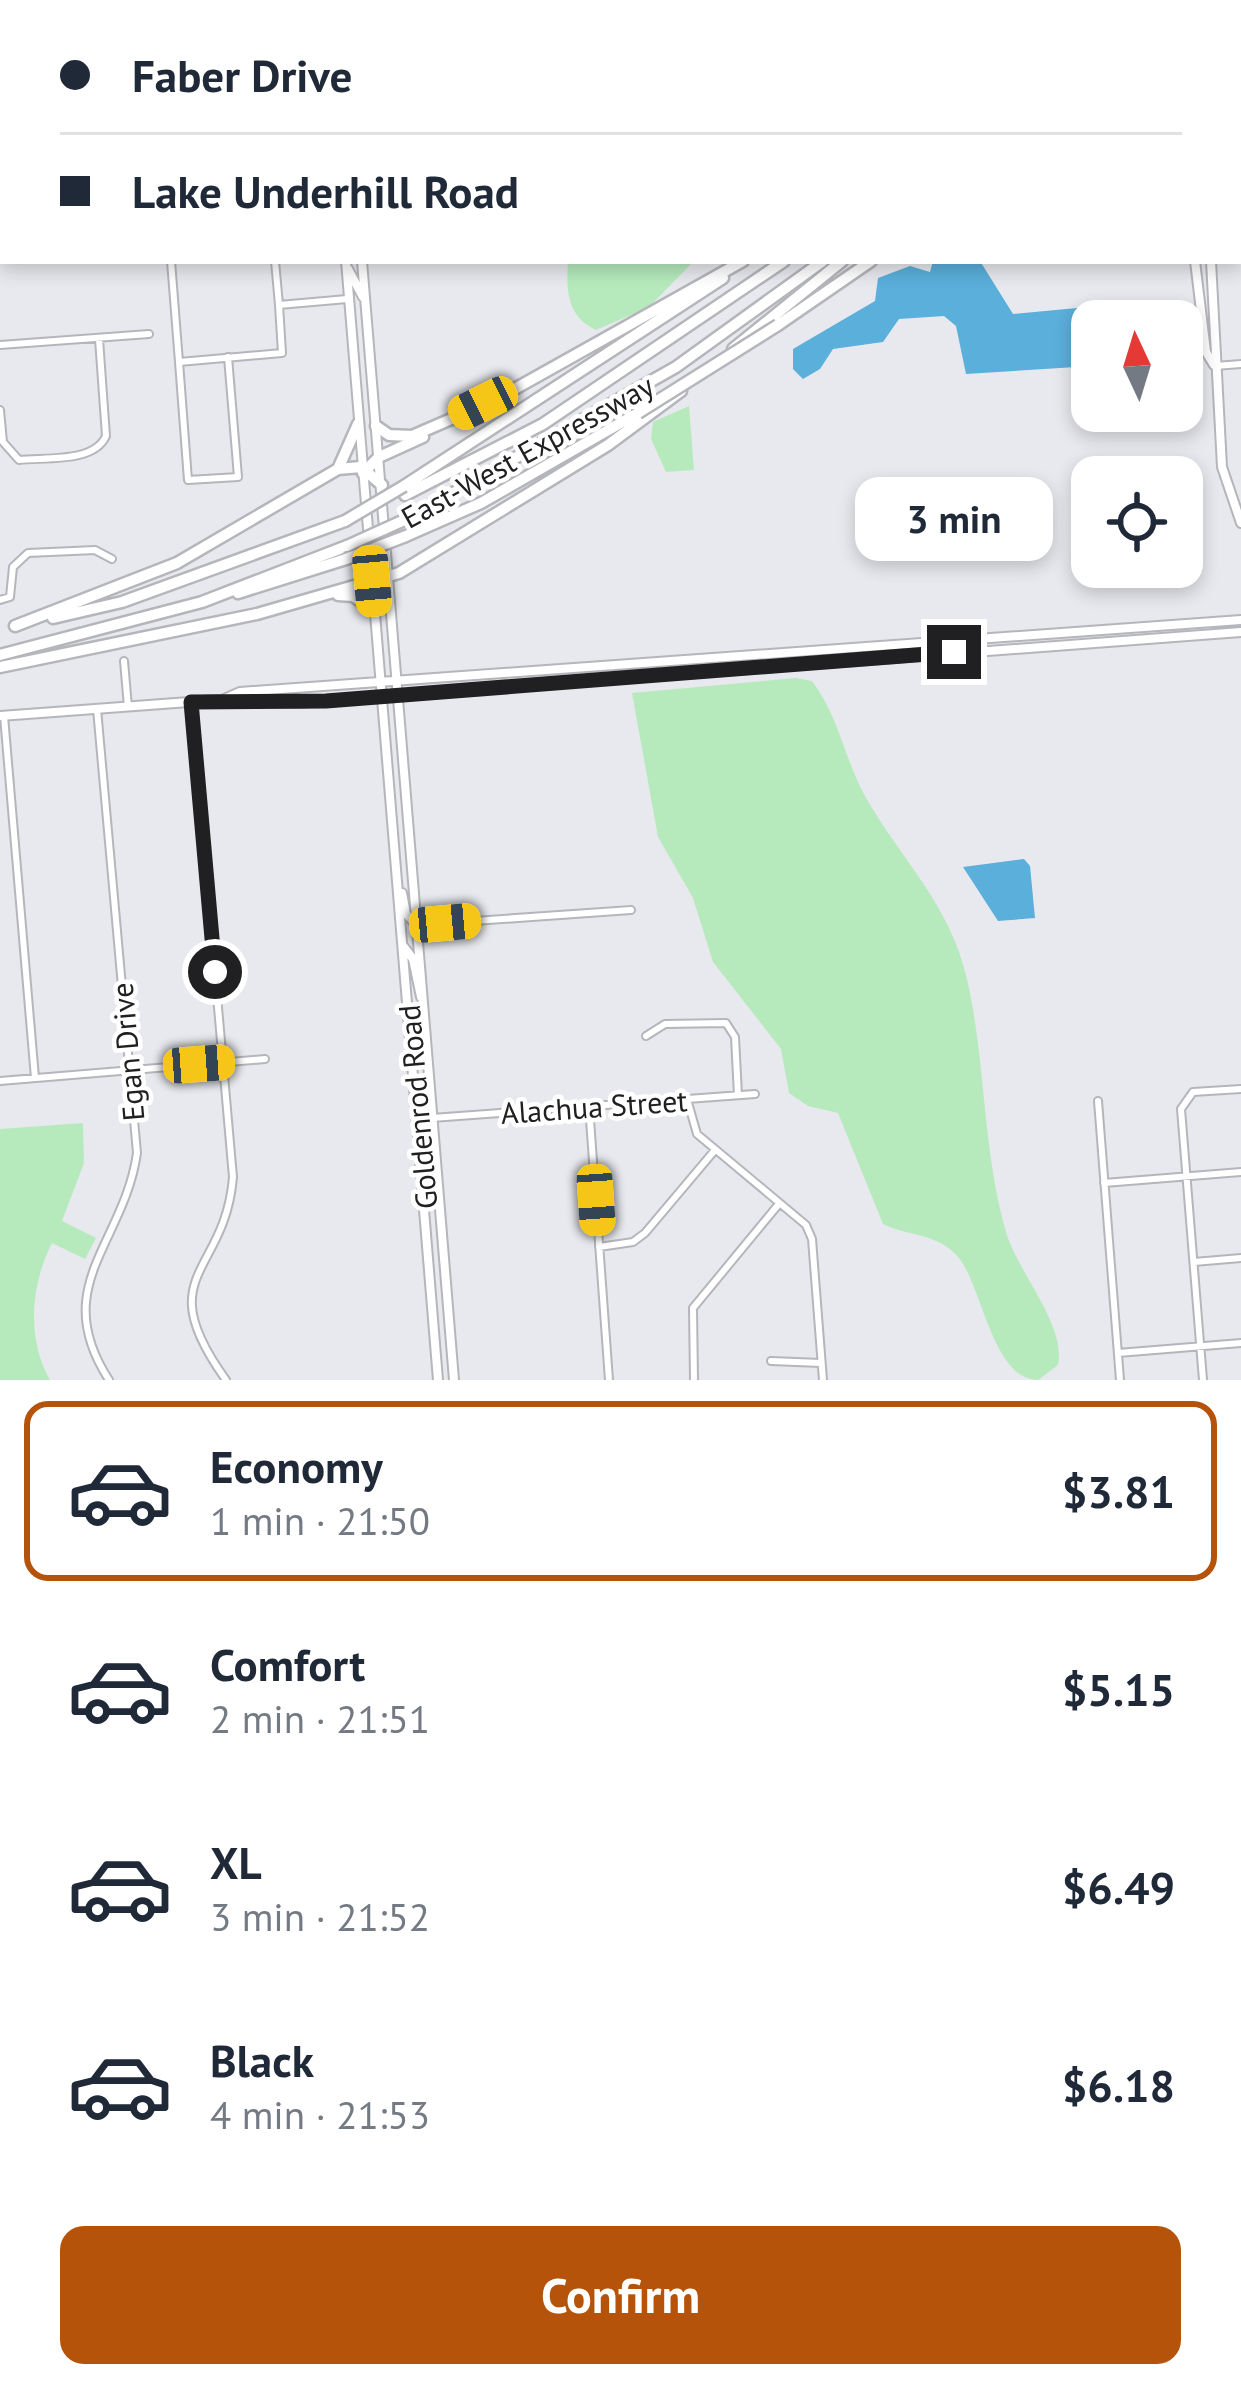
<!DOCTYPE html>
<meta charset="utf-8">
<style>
body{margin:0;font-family:"PT Sans",sans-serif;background:#f6f6f7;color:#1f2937;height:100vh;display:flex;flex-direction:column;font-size:45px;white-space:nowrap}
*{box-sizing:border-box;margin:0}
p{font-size:39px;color:#747a83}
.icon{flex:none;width:66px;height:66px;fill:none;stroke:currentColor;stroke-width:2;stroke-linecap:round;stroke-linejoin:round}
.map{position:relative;height:1380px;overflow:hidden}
.details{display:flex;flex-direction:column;background:#fff;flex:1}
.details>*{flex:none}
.hud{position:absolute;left:0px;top:0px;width:1242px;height:264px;box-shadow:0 6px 18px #0003;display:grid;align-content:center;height:264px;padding:0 60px;background:#fff}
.needle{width:78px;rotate:356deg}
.tools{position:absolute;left:1071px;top:300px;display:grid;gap:24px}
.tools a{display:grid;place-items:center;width:132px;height:132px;border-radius:24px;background:#fff;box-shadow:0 6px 18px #0003;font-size:60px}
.end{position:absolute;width:54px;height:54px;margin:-27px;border:15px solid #202022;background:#fff;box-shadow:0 0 0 6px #fff}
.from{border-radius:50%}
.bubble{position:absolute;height:84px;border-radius:24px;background:#fff;box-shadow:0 6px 18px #0003;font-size:39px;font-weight:600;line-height:84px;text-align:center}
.car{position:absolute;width:36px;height:72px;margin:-36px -18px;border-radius:15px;box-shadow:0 0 9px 3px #0007;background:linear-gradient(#f5c518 24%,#345 0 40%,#f5c518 0 76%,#345 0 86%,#f5c518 0)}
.hud b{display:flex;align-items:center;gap:42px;height:114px;font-size:45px}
.hud b+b{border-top:3px solid #e0e1e3}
.hud i{width:30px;height:30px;background:#1f2937}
ul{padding:21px 0 0;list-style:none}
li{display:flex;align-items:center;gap:36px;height:180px;margin:0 24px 18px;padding:0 36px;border:6px solid transparent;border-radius:24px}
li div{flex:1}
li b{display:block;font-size:45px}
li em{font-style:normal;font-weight:600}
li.on{border-color:#b45309}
li>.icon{width:108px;height:108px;stroke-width:1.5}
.cta{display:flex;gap:24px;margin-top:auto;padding:24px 60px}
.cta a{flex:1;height:138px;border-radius:24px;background:#b45309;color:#fff;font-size:48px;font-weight:600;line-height:138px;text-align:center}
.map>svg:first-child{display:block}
.green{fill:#b6eabd}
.water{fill:#5aafdb}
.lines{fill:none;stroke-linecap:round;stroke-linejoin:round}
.street-casing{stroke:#b5b6bb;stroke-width:10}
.secondary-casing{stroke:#b5b6bb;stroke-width:12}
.highway-casing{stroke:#b5b6bb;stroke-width:15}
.street{stroke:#fff;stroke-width:6}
.secondary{stroke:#fff;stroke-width:8}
.highway{stroke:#fff;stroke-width:10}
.highway-bridge-casing{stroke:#b5b6bb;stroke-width:15;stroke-linecap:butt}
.highway-bridge{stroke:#fff;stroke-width:10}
.route{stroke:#202022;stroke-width:15}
.labels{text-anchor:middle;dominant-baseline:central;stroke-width:9;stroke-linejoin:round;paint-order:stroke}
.street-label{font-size:30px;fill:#202022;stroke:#fff}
</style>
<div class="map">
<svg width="1241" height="1380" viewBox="0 0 1241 1380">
<rect width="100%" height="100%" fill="#e8e9ee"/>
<path class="green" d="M568 0H758V3H571Z
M568 261H694L649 307 596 330C567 317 566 291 568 261Z
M689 406 694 470 666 472 651 439 653 422Z
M796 678 812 681C839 716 844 758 865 796 903 863 949 902 967 979 986 1062 982 1148 1006 1232 1019 1275 1066 1324 1058 1365L1038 1380C993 1380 983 1289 959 1258 937 1232 909 1237 883 1224L838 1113 808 1106 789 1093 781 1049 713 962 693 898 658 837 632 693Z
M83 1123 84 1163 62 1221 96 1238 85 1259 52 1243C31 1284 26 1338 50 1380H0V1129Z"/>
<path class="water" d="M933 261H980L1013 314 1119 304 1132 321H1092V366L966 374 956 326 944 316 899 319 883 342 833 349 820 369 803 379 793 369V349L875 301 878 278 910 266 930 272Z
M1024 859 1030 866 1035 918 998 921 963 867Z"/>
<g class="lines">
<defs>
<path id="street" d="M18 0V3
M82 0 83 3
M225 0 226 3
M0 170H3
M0 255H3
M171 261 179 362
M275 261 279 305
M0 345 149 334
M228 357 238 477 188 480 179 362 282 353 279 305 347 299
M1215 366 1241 364
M0 410 3 442 19 460C46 457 94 463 106 436L99 339
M0 600 10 597 13 567 28 553 95 550 112 559
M124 661 128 707
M191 702 233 1177C225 1276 149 1273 226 1380
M97 709 137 1153C124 1244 48 1286 109 1380
M4 716 35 1078
M417 925 631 910
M646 1036 665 1024 726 1023 735 1037 738 1095
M0 1081 265 1059
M687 1099 697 1134 806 1225 812 1239 823 1380
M1098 1101 1120 1380
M589 1106 609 1380
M432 1118 755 1094
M1104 1183 1241 1172
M599 1247 633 1242 645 1233 715 1150
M1194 1262 1241 1258
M1118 1353 1241 1343
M771 1361 821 1363
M694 1380 693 1308 778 1205
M1203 1380 1181 1109 1193 1092 1241 1089"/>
<path id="secondary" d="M325 0V3
M339 0 340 3
M1168 0 1169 3
M1188 0V3
M346 261 438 1380
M362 261 454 1380
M1195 261 1206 352 1214 365
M1211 261 1222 467 1241 523
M348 269 363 297
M222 700 240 692 1241 620
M0 716 216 700 299 703 1241 632
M402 893 406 914 417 925
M404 947 413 959 421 997
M417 1084 422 1105 432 1118
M418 1129 428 1137 434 1166"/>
<path id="highway" d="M1095 3 1098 0
M1155 3 1159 0
M1201 3 1206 0
M778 325 871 261
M733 349 842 261
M376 426 389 435 412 436 495 400 743 261
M338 469 358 424
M363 473 379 457 423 437
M404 486 723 278
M405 495 543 424 784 261
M411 517 676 367 823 261
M406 536 481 503 638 413
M238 593 346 559
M338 595 353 596 375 611
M53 618 122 602 345 521
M15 626 177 563 338 469 361 467 382 485
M0 655 202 602 347 546
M0 667 257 614 399 573 608 445 681 391"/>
</defs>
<use href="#street" class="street-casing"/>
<use href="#secondary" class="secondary-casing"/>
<use href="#highway" class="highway-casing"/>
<use href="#street" class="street"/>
<use href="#secondary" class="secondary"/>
<use href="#highway" class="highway"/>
<defs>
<path id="highway-bridge" d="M638 413 778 325
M345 521 404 486
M347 546 411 517
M346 559 406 536"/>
</defs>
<use href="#highway-bridge" class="highway-bridge-casing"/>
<use href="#highway-bridge" class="highway-bridge"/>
</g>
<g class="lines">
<path class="route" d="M215 972 191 702 326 701 954 652"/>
</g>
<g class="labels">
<g class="street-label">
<text transform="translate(527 451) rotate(-29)">East-West Expressway</text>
<text transform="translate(127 1052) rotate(-95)">Egan Drive</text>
<text transform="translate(594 1106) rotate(-4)">Alachua Street</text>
<text transform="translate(417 1107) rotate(-95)">Goldenrod Road</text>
</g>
</g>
</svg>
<div class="tools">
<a><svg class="needle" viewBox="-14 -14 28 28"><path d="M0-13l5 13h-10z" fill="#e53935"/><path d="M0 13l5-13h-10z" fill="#747a83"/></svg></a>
<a><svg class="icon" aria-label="locate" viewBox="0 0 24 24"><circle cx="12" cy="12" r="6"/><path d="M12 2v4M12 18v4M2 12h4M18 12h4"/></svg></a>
</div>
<i class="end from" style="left:215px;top:972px"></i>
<i class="end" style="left:954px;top:652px"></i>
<div class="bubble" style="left:855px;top:477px;width:198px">3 min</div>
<i class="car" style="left:483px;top:403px;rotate:244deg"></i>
<i class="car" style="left:372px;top:581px;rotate:175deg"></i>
<i class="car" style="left:445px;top:923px;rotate:85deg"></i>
<i class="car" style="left:199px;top:1064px;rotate:86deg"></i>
<i class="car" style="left:596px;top:1200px;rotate:176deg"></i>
<div class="hud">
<b><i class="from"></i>Faber Drive</b>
<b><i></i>Lake Underhill Road</b>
</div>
</div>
<section class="details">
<ul>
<li class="on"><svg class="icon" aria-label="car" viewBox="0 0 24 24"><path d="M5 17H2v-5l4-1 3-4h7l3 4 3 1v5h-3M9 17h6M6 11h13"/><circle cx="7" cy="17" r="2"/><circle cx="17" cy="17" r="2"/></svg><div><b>Economy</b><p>1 min · 21:50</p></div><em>$3.81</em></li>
<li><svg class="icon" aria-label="car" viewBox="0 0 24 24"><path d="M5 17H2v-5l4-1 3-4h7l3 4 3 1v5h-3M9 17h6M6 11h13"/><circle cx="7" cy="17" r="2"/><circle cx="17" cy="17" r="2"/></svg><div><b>Comfort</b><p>2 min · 21:51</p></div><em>$5.15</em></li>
<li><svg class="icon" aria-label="car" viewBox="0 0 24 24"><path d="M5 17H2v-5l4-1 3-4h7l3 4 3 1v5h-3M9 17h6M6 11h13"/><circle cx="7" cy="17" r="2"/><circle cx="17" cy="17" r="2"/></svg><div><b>XL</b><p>3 min · 21:52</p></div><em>$6.49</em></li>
<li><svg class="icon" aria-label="car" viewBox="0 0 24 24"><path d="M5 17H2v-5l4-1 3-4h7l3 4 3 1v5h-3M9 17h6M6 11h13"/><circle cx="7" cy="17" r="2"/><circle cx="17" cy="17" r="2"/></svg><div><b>Black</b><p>4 min · 21:53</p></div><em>$6.18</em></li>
</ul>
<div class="cta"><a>Confirm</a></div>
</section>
